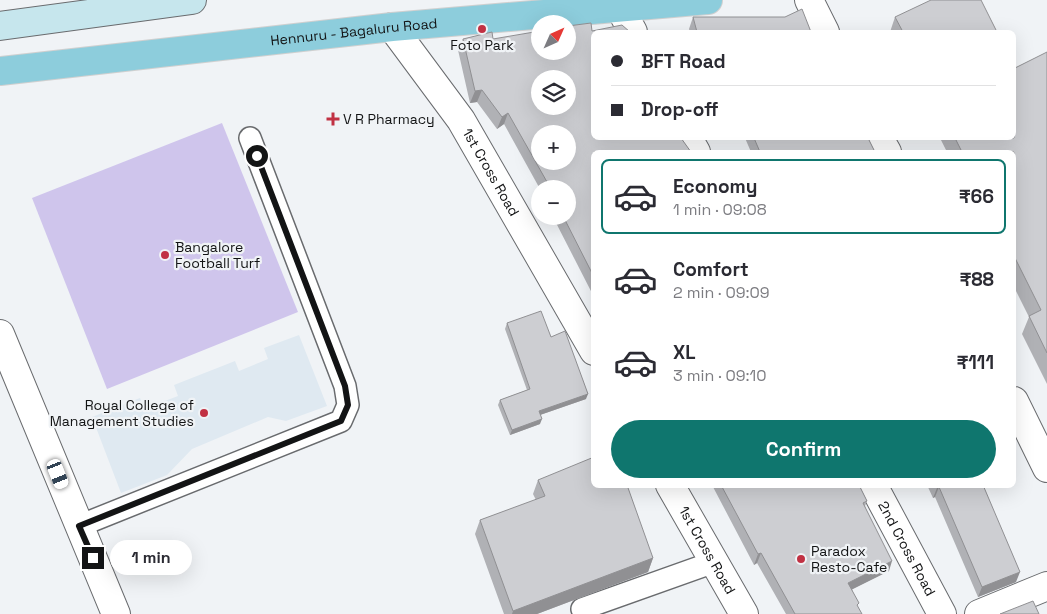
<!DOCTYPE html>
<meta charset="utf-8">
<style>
body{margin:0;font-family:"Space Grotesk",sans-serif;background:#f2f2f3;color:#2b2b33;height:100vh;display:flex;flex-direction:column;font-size:19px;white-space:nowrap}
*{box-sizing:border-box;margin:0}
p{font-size:16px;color:#7c7c81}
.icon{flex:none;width:28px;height:28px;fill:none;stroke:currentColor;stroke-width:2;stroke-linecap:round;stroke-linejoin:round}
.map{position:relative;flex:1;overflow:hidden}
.drawer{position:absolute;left:591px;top:150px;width:425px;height:338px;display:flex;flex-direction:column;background:#fff;border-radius:8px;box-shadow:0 5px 20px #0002}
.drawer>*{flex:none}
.hud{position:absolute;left:591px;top:30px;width:425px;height:110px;border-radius:8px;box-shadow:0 5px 20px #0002;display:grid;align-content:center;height:110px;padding:0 20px;background:#fff}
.needle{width:32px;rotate:45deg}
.buttons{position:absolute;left:531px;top:15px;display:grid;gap:10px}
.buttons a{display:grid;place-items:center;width:45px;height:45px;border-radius:50%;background:#fff;box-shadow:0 5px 20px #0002;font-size:25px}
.end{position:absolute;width:22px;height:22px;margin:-11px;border:6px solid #131415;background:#fff;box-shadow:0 0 0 2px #fff}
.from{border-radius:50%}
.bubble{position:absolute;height:35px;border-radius:18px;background:#fff;box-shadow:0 5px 20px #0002;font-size:16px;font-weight:700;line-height:35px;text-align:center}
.car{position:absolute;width:15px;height:30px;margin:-15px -8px;border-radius:6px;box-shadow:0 0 4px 1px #0007;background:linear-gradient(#fff 24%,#345 0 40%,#fff 0 76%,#345 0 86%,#fff 0)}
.hud b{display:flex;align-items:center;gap:18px;height:48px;font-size:19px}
.hud b+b{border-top:1px solid #e1e1e2}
.hud i{width:12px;height:12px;background:#2b2b33}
ul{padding:9px 0 0;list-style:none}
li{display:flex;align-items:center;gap:15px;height:75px;margin:0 10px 8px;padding:0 10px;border:2px solid transparent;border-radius:8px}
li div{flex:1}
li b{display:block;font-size:19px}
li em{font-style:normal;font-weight:700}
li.on{border-color:#0f766e}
li>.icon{width:45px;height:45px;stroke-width:1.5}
.button{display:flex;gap:10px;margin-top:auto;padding:10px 20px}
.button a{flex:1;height:58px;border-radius:30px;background:#0f766e;color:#fff;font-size:20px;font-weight:700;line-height:58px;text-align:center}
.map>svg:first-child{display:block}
.built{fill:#dfe9f1}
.green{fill:#cfc5ec}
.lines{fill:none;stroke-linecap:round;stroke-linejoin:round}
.service-casing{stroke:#696b6e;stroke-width:24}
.minor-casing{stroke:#696b6e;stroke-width:30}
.tertiary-casing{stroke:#696b6e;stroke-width:30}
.secondary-casing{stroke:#696b6e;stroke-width:30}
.primary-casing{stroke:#d0d0d0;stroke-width:30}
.service{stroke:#fff;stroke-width:21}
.minor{stroke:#fff;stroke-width:28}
.tertiary{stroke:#fff;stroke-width:28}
.secondary{stroke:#c6e6ed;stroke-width:28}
.primary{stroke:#8dcddc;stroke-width:28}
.wall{fill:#b0b1b5}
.shaded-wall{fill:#909093}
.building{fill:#cdced2;stroke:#909093;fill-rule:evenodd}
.route{stroke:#131415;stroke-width:6}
.poi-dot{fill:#c13143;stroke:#f0f3f6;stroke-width:2}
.labels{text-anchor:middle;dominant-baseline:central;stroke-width:4.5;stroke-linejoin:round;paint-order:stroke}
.street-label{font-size:14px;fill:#131415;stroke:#f0f3f6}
.poi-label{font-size:14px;fill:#131415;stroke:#f0f3f6;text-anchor:start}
</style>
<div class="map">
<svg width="1047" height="614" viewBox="0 0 1047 614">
<rect width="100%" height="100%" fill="#f0f3f6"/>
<path class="built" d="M299 335 327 406 286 421 268 417 192 449 167 475 121 493 92 417 140 398 144 409 178 396 174 385 235 361 239 371 268 359 264 348Z"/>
<path class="green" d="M222 123 298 312 107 389 32 198Z"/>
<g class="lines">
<defs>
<path id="service" d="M79 526 341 421 348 405 345 386 250 138
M582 609 714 562"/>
<g id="minor">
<path d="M809 0 825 32"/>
<path d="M620 8 633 32"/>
<path id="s1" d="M392 27 461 120 594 351"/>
<path d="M688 138 696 152"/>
<path d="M879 138 887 152"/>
<path d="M1014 401 1047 468"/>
<path id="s2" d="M670 485 744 614"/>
<path id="s3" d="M873 485 942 614"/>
<path d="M979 614 1047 586"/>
</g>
<path id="tertiary" d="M0 334 116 614"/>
<path id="secondary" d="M0 26 192 0"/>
<g id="primary">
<path id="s4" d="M0 71 392 27 708 0"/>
</g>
</defs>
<use href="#service" class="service-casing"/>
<use href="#minor" class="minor-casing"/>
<use href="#tertiary" class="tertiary-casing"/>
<use href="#secondary" class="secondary-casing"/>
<use href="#primary" class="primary-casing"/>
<use href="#service" class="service"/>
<use href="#minor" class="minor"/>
<use href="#tertiary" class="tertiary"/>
<use href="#secondary" class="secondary"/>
<use href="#primary" class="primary"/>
</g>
<path class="wall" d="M693 17 811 32H690L689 29Z
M895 17 997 32H890Z
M592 31 594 32V297L553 217 568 216V189H540L504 124 497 129 477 102 470 103 458 50 463 39H493Z
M1047 52V384L1022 334 1029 317 1014 287V152H947L940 138H1014Z
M745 138H868L875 152H751Z
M507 323 551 337 586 399 540 415V424L510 435 498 405 500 400 527 390 505 329Z
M538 480 653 558 648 572 537 614H504L475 534 480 520 536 500 533 494Z
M712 485H859L867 501 865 506 889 571 852 589 858 607 862 614H786L757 563 754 565Z
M927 485H983L1016 582 978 597 935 497 933 498Z"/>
<path class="shaded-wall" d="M482 90 477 102 470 103 475 91Z
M508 113 504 124 497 129 502 117Z
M588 394 586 399 537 416 539 411Z
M542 419 540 424 510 435 512 430Z
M939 487 935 497 933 498 937 488Z
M761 553 757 563 754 565 758 554Z
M653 558 648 572 537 614H512L513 611Z
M892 561 889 571 845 593 848 583Z
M1020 572 1016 582 978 597 982 587Z"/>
<path class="building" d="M931 0H981L997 32H903L895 17Z
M802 9 811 32H697L693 17H785Z
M591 23 592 31 622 25 630 32H594V138H681L691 152H594V277L563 216H568V189H551L508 113 502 117 482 90 475 91 463 39 492 32 493 39 540 31V51H568V26ZM540 79H568V106H540ZM540 134H568V161H540Z
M1047 52V353L1029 316 1041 310 1014 256V152H962L955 138H1014V66L1015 68Z
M754 138H868L875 152H760Z
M541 311 551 337 565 331 588 394 539 411 542 419 512 430 500 400 530 389 507 323Z
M594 457V485H627L653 558 513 611 480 520 545 496 538 480Z
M721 485H859L867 501 863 503 892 561 848 583 859 603 857 605 862 614H795L761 553 758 554Z
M935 485H983L1020 572 982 587 939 487 937 488Z
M1033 601 1039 614H1000Z"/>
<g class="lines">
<path class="route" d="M93 558 79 526 341 421 348 405 345 386 257 156"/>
</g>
<g class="poi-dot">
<circle cx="482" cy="29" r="5"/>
<path d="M330.5 111.5h5v5h5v5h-5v5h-5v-5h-5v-5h5z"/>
<circle cx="165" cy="255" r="5"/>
<circle cx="204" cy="413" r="5"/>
<circle cx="801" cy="559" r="5"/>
</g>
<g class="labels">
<g class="street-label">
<text stroke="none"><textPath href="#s4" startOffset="356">Hennuru - Bagaluru Road</textPath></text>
<text stroke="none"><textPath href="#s1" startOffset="176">1st Cross Road</textPath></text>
<text stroke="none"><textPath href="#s2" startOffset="75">1st Cross Road</textPath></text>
<text stroke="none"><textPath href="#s3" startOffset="72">2nd Cross Road</textPath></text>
</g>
<g class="poi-label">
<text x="482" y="45" text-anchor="middle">Foto Park</text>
<text x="343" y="119">V R Pharmacy</text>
<text x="175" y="247">Bangalore<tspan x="175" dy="16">Football Turf</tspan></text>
<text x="194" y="405" text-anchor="end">Royal College of<tspan x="194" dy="16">Management Studies</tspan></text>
<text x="811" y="551">Paradox<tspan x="811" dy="16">Resto-Cafe</tspan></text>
</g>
</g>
</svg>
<div class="buttons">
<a><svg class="needle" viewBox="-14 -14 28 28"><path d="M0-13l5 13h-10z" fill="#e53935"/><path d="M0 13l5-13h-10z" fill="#7c7c81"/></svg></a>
<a><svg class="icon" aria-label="layers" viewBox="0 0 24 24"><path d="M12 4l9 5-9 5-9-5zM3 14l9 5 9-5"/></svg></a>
<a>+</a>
<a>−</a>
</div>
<i class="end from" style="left:257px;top:156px"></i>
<i class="end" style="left:93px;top:558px"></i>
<div class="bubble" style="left:110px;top:540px;width:82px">1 min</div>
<i class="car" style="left:58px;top:474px;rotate:158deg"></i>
<div class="hud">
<b><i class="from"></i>BFT Road</b>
<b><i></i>Drop-off</b>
</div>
<section class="drawer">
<ul>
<li class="on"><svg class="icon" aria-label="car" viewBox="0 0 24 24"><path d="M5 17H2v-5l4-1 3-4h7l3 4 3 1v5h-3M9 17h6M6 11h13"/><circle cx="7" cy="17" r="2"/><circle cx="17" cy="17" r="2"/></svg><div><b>Economy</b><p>1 min · 09:08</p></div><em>₹66</em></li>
<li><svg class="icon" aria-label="car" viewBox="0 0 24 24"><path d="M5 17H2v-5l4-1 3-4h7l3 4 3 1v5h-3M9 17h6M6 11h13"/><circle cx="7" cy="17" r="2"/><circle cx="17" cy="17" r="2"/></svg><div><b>Comfort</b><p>2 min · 09:09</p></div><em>₹88</em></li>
<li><svg class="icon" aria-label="car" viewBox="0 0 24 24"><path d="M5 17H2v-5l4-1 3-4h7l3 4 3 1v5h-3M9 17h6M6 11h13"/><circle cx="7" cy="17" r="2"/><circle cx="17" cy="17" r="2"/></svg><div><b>XL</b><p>3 min · 09:10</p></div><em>₹111</em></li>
</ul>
<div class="button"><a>Confirm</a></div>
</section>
</div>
